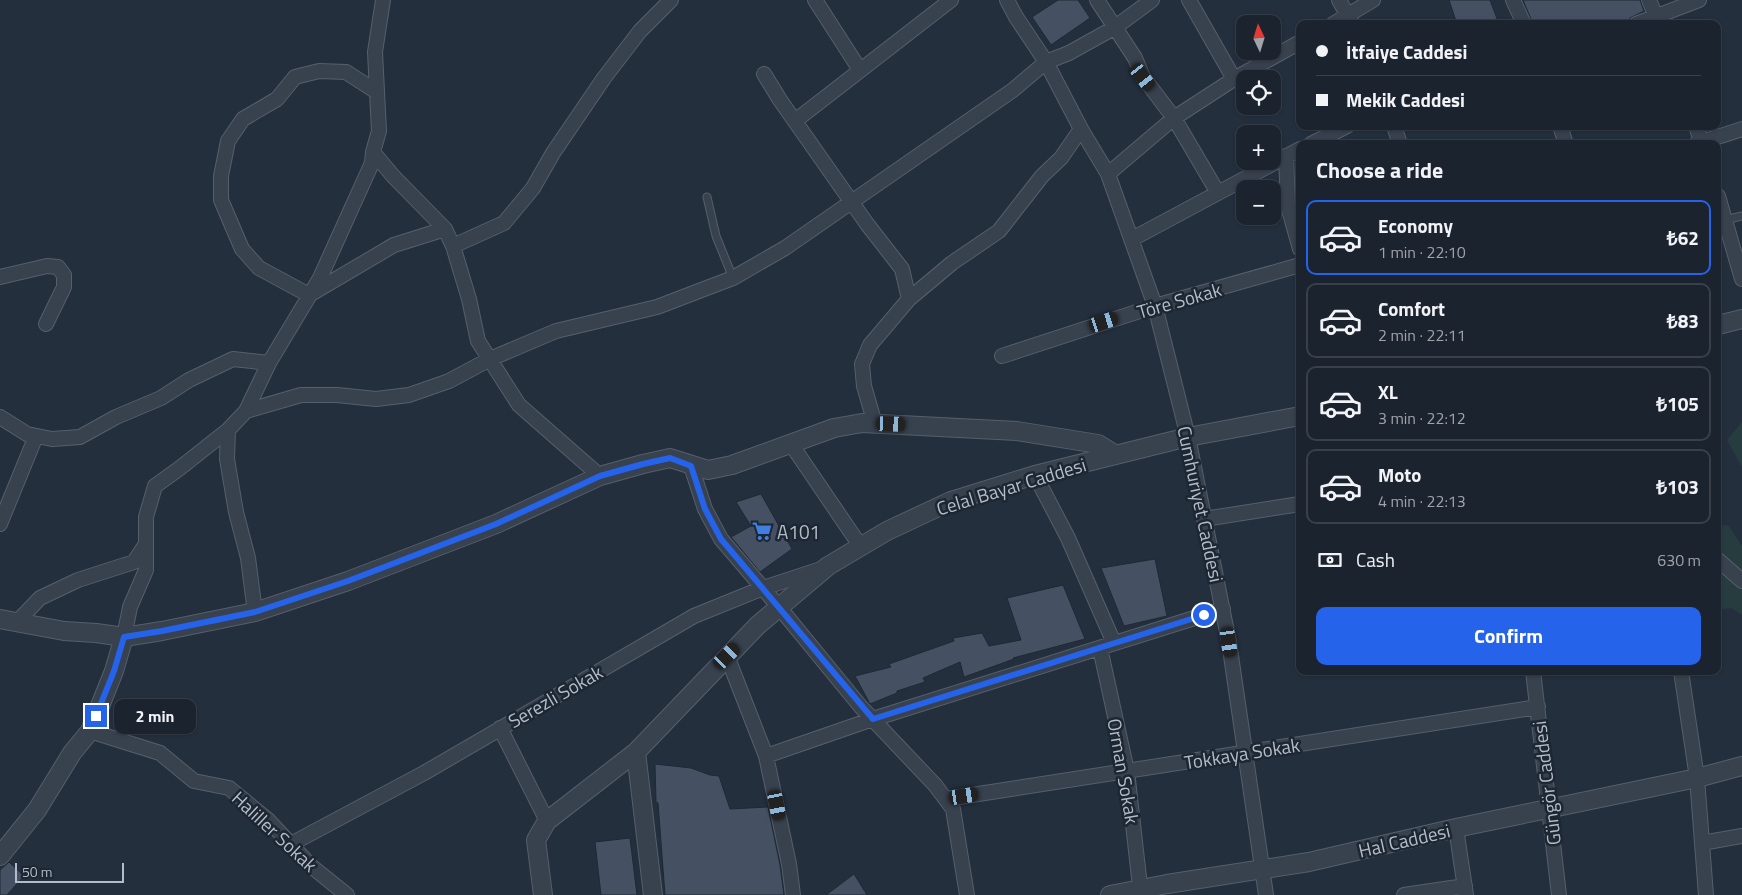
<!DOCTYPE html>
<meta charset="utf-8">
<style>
body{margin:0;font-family:"Titillium Web",sans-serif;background:#282f3a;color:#f1f3f6;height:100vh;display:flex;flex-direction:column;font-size:19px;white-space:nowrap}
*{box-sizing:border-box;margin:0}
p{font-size:16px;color:#a0a4aa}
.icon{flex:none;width:28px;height:28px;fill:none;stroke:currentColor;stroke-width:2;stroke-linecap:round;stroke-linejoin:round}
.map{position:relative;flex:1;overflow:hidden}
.panel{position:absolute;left:1296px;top:140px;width:425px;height:535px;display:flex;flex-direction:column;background:#1b232e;border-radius:10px;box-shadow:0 1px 4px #0004,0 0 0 1px #39404a}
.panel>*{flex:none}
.guide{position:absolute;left:1296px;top:20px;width:425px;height:110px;border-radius:10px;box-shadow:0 1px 4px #0004,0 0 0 1px #39404a;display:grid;align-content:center;height:110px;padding:0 20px;background:#1b232e}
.needle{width:32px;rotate:356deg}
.buttons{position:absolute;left:1236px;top:15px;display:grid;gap:10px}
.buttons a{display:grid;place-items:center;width:45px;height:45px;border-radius:10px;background:#1b232e;box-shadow:0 1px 4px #0004,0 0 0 1px #39404a;font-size:25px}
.scale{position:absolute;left:15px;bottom:12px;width:109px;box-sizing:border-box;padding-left:5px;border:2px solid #b4bcc9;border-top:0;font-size:14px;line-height:18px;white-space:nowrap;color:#b4bcc9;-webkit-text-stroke:4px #1d2633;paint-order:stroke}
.end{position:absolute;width:22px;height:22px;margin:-11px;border:6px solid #2563eb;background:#fff;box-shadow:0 0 0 2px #fff}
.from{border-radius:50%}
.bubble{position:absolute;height:35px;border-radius:10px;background:#1b232e;box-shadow:0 1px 4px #0004,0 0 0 1px #39404a;font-size:16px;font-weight:700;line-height:35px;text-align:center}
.car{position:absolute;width:15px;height:30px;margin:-15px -8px;border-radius:6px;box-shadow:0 0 4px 1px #0007;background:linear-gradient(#222 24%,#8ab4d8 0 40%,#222 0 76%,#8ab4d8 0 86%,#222 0)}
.guide b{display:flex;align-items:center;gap:18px;height:48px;font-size:19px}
.guide b+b{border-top:1px solid #39404a}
.guide i{width:12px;height:12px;background:#f1f3f6}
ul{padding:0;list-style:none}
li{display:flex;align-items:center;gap:15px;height:75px;margin:0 10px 8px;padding:0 10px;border:2px solid #39404a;border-radius:10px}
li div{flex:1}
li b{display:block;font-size:19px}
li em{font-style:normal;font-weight:700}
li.on{border-color:#2563eb}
li>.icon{width:45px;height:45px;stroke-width:1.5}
h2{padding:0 20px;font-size:22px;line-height:60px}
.pay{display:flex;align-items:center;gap:12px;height:55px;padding:0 20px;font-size:19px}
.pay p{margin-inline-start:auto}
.primary-button{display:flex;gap:10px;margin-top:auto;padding:10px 20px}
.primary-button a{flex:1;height:58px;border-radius:10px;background:#2563eb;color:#fff;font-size:20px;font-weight:700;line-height:58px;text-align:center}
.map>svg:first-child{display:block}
.green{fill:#263c3f}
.building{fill:#455162;stroke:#1f2835}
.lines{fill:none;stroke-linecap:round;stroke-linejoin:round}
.service-casing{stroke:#565f6c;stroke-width:9}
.minor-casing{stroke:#565f6c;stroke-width:16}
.tertiary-casing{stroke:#565f6c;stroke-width:20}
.service{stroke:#38414e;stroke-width:7}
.minor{stroke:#38414e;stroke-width:14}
.tertiary{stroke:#38414e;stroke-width:18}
.route{stroke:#2563eb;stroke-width:6}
.labels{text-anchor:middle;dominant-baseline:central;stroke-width:5;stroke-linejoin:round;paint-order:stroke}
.street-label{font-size:19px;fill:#b4bcc9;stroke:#1d2633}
.poi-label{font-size:19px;fill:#b4bcc9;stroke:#1d2633;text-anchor:start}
</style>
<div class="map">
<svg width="1742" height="895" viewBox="0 0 1742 895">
<rect width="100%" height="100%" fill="#242f3e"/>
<path class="green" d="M1742 422V467L1727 440Z
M1718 524 1729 526 1742 546V615L1731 608 1718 610Z"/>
<path class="building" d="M1058 0H1078L1090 18 1051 45 1032 17Z
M1449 0H1490L1499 24H1457Z
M1523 0H1640L1644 11 1630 18 1627 24H1533Z
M761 494 792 549 760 572 731 537 751 526 736 502Z
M1155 559 1167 616 1124 626 1101 568Z
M1063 585 1085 639 1013 658 1014 659 964 677 960 662 923 678 925 682 897 691V693L870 704 855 676 891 667 889 664 954 641 953 638 982 633 989 646 1021 640 1007 598Z
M655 764 691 768 710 775 719 776 730 809 768 807 780 865 784 895H665L658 803 656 802Z
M630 838 637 895H601L595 842Z
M9 862 24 876 7 895H0V870Z
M854 874 867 895H826Z"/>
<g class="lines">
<defs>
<path id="service" d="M707 197 716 236 733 278
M1725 220 1742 216"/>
<path id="minor" d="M383 0 375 52 379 131 373 152 393 176 445 229 453 246 469 299 478 341 519 405 600 476
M815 0 860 70
M1007 0 1016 17 1046 62 1081 129 1108 174 1155 306 1188 437 1229 642 1266 895
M1097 0 1135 58 1143 77 1174 118 1218 193
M1189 0 1234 79
M1339 0 1352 23
M1513 0 1524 24
M1649 0 1659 24
M1333 24 1373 0
M1636 24 1699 0
M764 74 780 100 867 224 902 269 909 299
M377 92 346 72 319 71 295 77 277 99 243 119 228 141 221 176V200L242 249 259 268 309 295 394 245 445 229
M795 121 951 0
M1394 126 1400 144
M1560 126 1566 144
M1696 126 1702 144
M1311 144 1347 126
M1696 144 1742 129
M1286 156 1288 206 1300 249
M1108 174 1174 118 1234 79 1300 42
M1718 196 1742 279
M1132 239 1300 149
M453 246 504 223 533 188 553 153 604 78 640 31 671 0
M0 277 47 266 58 267 64 275V287L46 324
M1002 356 1155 306 1300 265
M246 411 301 395H337L376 399 409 395 449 381 490 359 556 331 657 307 733 278 785 248 1013 90 1046 62 1069 53 1114 28 1152 0
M0 417 27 434 52 439 80 437 116 417 161 398 189 380 233 359 269 363
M875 424 864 386 862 364 870 345 909 299 952 263 999 231 1042 176 1061 158 1081 129
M228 430 227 459 236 512 248 558 255 612
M791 444 861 547
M691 466 705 509 721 539 779 607 861 707 935 785 953 809 967 895
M1035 475 1068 538 1114 643
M1204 519 1300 504
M0 524 36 436
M1718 560 1742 581
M16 623 40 598 78 580 134 562 146 544
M124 637 130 607 146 570V517L155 486 180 468 228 430 246 411 269 363 320 278 372 163 373 152
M1100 648 1127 771 1141 895
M727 656 766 756 789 864 793 895
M1533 671 1559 895
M1681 671 1697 778 1706 895
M500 728 547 821
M90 731 160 753 194 781 229 788 268 820 311 866 347 895
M766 756 873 719 1223 609
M946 799 1538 707
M1456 828 1466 895
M1702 843 1742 836
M291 844 424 773 694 616 763 588 821 569
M1404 895 1465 886"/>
<path id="tertiary" d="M1718 325 1742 319
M0 619 64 631 96 633 124 637 162 631 255 612 348 581 496 524 600 476 643 464 670 458 708 470 732 465 834 428 862 423 1017 431 1098 444 1116 455
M636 752 653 895
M0 856 37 810 72 753 90 731 114 671 124 637
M543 895 536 840 547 821 636 752 758 625 828 566 887 531 951 501 1035 475 1188 437 1300 416
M1110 895 1167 884 1309 862 1456 828 1697 778 1742 766"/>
</defs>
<use href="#service" class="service-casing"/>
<use href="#minor" class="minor-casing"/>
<use href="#tertiary" class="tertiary-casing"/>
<use href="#service" class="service"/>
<use href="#minor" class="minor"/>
<use href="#tertiary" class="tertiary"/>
</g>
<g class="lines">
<path class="route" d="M96 716 114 671 124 637 162 631 255 612 348 581 496 524 600 476 643 464 670 458 691 466 705 509 721 539 873 719 1204 615"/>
</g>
<defs>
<symbol id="supermarket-bare" viewBox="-9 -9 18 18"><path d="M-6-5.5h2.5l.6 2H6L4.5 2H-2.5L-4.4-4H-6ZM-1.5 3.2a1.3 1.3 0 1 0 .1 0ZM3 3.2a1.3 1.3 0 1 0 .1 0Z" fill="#3f7fe0" stroke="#1d2633" stroke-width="2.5" paint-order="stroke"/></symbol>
</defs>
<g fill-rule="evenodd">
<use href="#supermarket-bare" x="748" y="517" width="28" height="28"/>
</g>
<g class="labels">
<g class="street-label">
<text transform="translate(1179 300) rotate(-16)">Töre Sokak</text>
<text transform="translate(1011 486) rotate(-17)">Celal Bayar Caddesi</text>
<text transform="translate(1201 504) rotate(78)">Cumhuriyet Caddesi</text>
<text transform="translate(555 696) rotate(-30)">Serezli Sokak</text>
<text transform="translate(1242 753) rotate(-9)">Tokkaya Sokak</text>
<text transform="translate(1124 771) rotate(80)">Orman Sokak</text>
<text transform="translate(1546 783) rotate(-97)">Güngör Caddesi</text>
<text transform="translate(275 831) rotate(43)">Haliller Sokak</text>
<text transform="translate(1404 840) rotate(-13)">Hal Caddesi</text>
</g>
<g class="poi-label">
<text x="777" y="531">A101</text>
</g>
</g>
</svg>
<div class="buttons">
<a><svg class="needle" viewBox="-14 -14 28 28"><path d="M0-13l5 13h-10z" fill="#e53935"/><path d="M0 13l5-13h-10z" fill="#a0a4aa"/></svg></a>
<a><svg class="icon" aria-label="locate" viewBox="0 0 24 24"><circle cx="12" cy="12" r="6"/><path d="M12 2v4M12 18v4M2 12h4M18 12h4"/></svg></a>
<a>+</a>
<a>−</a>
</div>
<div class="scale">50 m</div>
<i class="end from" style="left:1204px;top:615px"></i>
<i class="end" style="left:96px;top:716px"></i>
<div class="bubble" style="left:114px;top:699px;width:82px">2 min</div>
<i class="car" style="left:1143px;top:77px;rotate:143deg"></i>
<i class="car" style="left:1104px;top:322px;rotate:72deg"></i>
<i class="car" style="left:891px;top:424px;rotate:92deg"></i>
<i class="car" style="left:1229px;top:642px;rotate:172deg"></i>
<i class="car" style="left:727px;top:656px;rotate:45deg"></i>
<i class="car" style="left:964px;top:796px;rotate:81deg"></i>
<i class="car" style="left:777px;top:805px;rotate:169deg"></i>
<div class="guide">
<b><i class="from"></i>İtfaiye Caddesi</b>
<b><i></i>Mekik Caddesi</b>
</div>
<section class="panel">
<h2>Choose a ride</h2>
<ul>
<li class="on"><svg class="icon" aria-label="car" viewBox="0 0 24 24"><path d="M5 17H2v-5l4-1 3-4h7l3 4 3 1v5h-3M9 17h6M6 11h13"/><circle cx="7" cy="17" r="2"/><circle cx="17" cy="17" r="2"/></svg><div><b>Economy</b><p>1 min · 22:10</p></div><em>₺62</em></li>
<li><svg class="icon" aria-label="car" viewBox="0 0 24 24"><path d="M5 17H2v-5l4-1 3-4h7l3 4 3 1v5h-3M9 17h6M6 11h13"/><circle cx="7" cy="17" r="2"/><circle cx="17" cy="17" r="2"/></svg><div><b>Comfort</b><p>2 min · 22:11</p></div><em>₺83</em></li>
<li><svg class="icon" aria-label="car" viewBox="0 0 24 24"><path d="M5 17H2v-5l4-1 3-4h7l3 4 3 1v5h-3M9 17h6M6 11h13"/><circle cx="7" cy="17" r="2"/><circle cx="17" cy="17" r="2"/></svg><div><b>XL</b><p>3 min · 22:12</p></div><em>₺105</em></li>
<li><svg class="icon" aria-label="car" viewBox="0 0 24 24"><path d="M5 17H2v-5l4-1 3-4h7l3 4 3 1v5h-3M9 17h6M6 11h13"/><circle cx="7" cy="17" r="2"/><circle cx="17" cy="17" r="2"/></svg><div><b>Moto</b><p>4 min · 22:13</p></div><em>₺103</em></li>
</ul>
<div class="pay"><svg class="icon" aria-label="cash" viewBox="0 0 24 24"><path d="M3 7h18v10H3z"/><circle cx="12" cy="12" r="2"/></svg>Cash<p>630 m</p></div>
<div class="primary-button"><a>Confirm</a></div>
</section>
</div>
